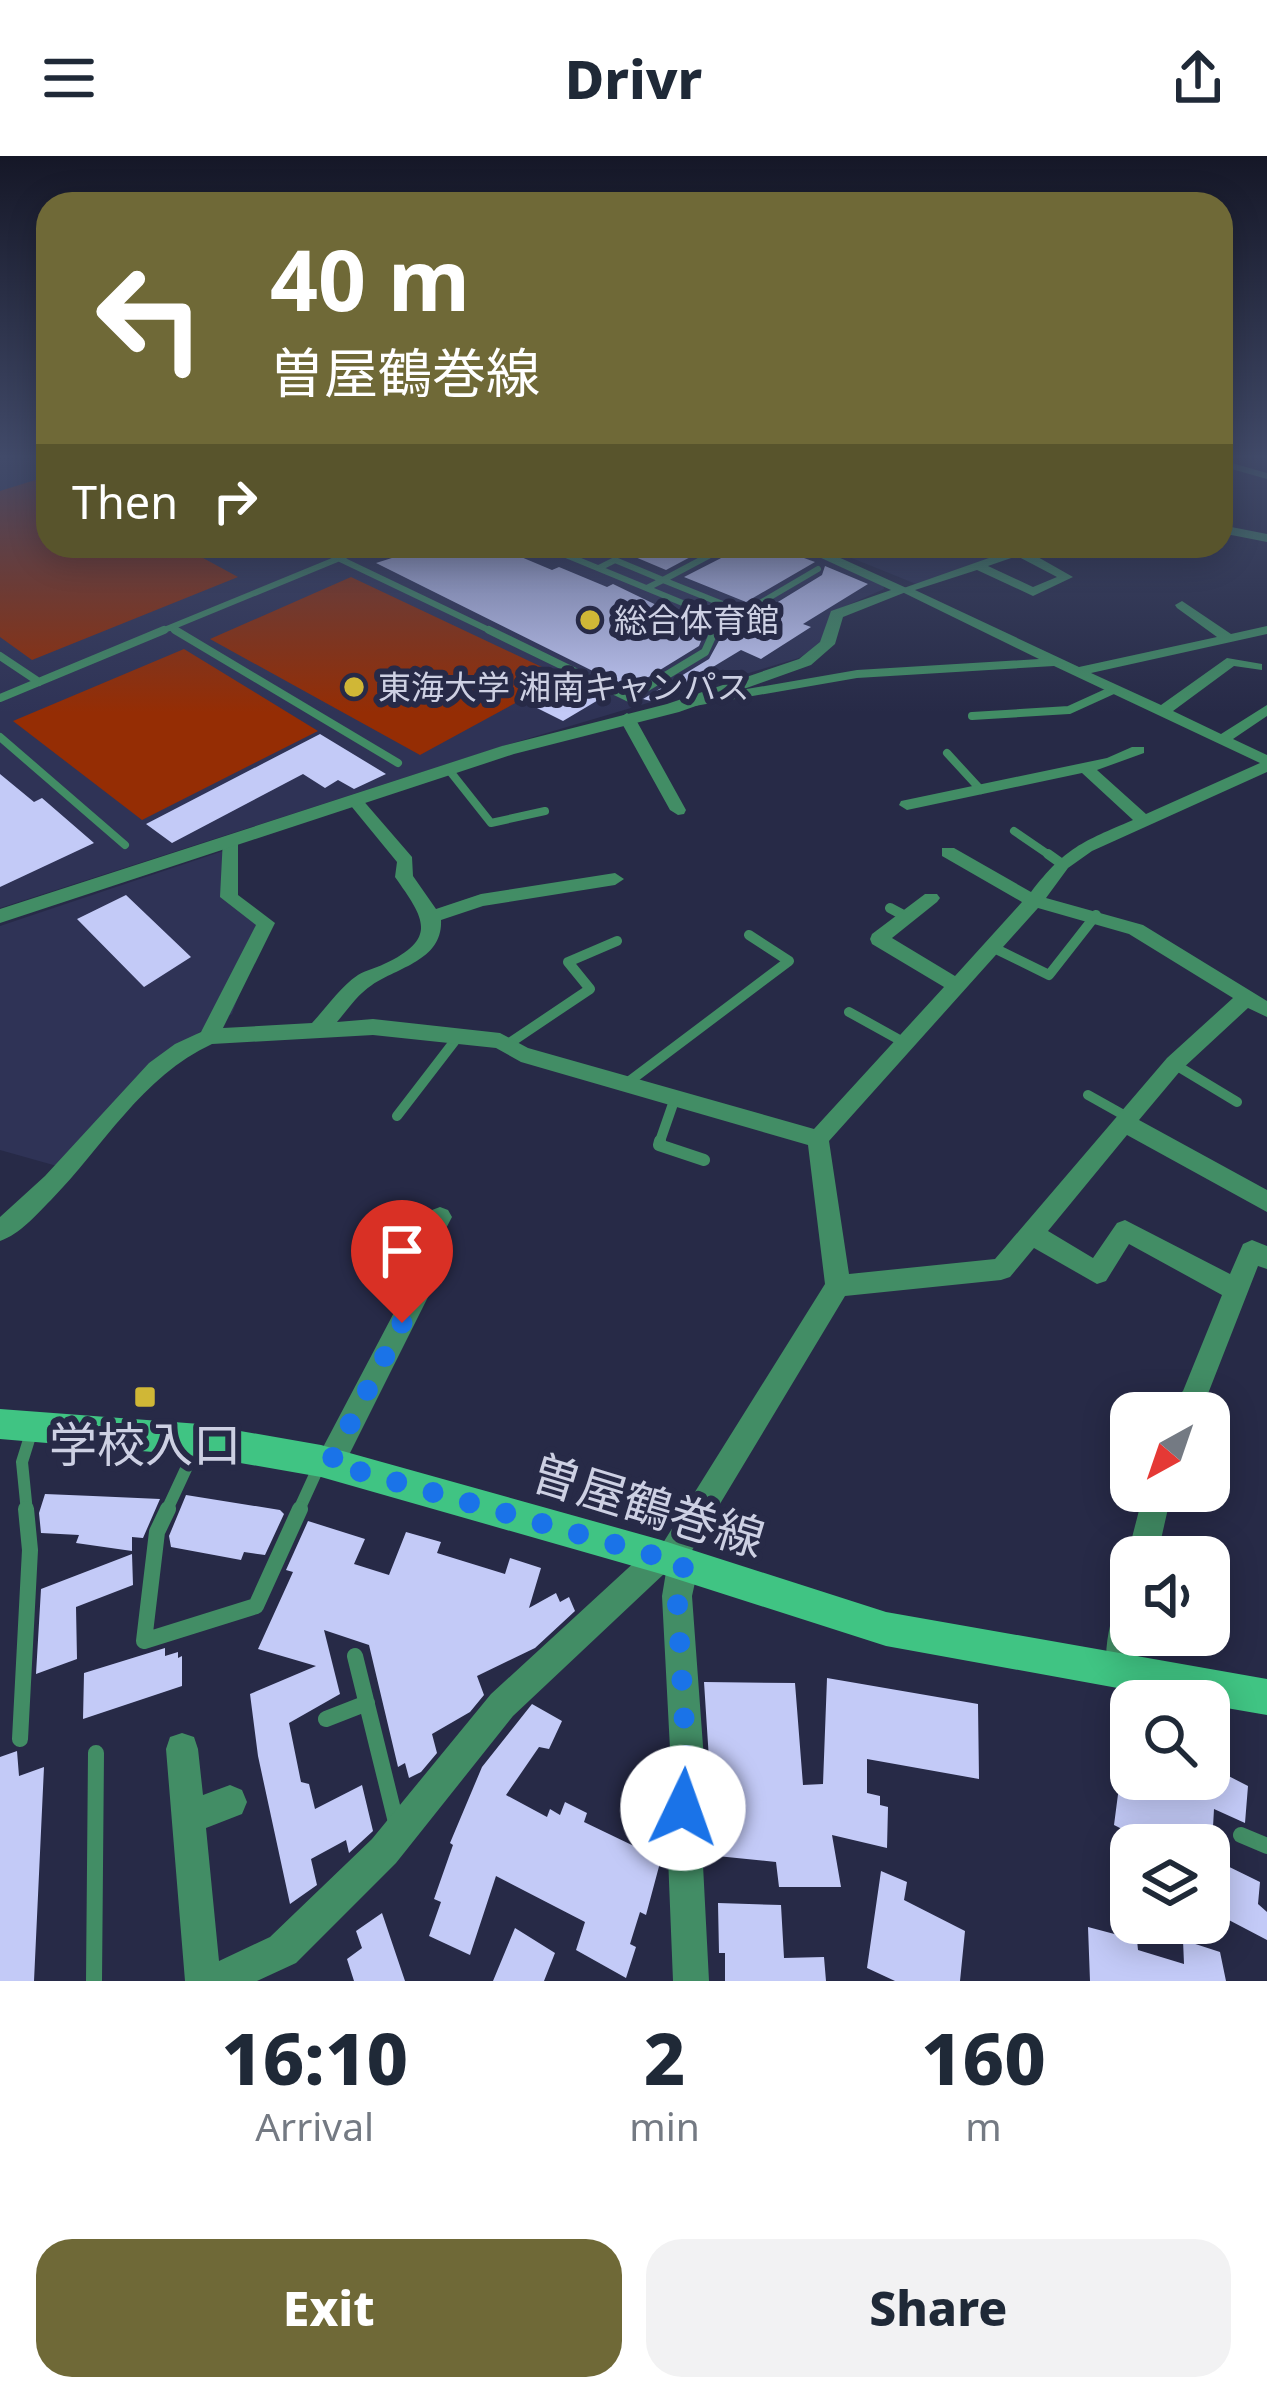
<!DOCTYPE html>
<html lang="en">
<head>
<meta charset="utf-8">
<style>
	:root { --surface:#fff; --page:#f2f2f3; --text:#1f2937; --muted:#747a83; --accent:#6f6937 }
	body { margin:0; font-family:"Noto Sans","Noto Sans JP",sans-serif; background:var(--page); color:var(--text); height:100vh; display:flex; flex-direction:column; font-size:45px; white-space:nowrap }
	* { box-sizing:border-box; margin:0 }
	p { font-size:39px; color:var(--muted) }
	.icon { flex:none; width:66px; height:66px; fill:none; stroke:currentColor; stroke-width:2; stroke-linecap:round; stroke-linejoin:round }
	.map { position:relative; height:1825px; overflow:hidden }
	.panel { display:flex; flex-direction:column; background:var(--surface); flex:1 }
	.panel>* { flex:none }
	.hud { position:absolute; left:36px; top:36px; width:1197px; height:366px; border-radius:36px; box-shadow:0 6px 30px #0003; background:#6f6937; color:#fff; overflow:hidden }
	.needle { width:78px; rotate:220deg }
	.buttons { position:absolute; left:1110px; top:1236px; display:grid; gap:24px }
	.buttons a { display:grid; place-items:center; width:120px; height:120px; border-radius:24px; background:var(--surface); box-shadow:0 6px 30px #0003; font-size:60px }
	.pin { position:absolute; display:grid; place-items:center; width:102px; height:102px; color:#fff; margin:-123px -51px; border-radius:50% 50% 50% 0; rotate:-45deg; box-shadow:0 0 12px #0007 }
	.pin .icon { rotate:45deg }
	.me { position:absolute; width:132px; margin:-66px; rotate:3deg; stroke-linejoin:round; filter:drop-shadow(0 0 9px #0008) }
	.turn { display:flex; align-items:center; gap:42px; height:252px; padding:0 36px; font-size:54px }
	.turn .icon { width:156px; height:156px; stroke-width:2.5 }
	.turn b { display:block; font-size:84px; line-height:102px }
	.then { display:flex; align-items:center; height:114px; padding:0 36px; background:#0003; gap:24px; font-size:45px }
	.eta { display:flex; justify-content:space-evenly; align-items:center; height:204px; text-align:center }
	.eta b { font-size:72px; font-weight:800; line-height:84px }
	.action { display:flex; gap:24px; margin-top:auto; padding:24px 36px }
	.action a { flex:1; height:138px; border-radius:36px; background:var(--accent); color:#fff; font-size:48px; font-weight:800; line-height:138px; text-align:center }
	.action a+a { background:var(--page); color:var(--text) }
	header { display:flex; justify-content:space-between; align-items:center; height:156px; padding:0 36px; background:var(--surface); font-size:54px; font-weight:800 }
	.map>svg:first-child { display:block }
	.built { fill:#2f3356 }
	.green { fill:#952d04 }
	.building { fill:#c3caf7 }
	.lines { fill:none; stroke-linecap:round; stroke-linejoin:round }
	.service-far4 { stroke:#428d65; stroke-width:6 }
	.service-far3 { stroke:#428d65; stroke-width:8 }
	.service-far2 { stroke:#428d65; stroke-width:10 }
	.service-far1 { stroke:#428d65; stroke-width:12 }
	.service { stroke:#428d65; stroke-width:16 }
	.minor { fill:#428d65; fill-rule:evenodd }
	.tertiary { fill:#428d65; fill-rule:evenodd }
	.secondary { fill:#40c483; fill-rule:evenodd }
	.route { stroke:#1a73e8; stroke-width:21; stroke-dasharray:0 37.8 }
	.poi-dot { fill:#d0b736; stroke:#272a47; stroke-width:4.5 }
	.labels { text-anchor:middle; stroke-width:12; stroke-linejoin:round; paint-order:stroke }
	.far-poi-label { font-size:33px; fill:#cdd0e3; stroke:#272a47; text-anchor:start }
	.near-poi-label { font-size:48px; fill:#cdd0e3; stroke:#272a47 }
	.near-street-label { font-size:48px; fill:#cdd0e3; stroke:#272a47 }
</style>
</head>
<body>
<header><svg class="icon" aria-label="menu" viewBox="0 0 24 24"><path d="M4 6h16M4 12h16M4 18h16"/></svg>Drivr<svg class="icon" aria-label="share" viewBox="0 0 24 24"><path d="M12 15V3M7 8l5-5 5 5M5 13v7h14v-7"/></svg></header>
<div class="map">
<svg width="1267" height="1825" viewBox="0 0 1267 1825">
	<rect width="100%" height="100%" fill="#272a47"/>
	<!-- built -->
	<path class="built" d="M0,301H48V390H793L883,428L884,433L832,456L820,488L799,502L503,590L0,752Z
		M822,390H1026L916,428Z
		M226,694L223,731L266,763L232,858L198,877L64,1012L0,994V770Z"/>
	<!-- green -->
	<path class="green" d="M48,320V390H181L238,421L32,504L0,481V335Z
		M351,421L563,521L420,599L210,483Z
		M184,493L318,575L142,664L13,565Z"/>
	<!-- building -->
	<path class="building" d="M430,390H495L552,414L559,411L607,431L613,428L706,473L699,490L629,533L376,407Z
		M609,390H711L666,414Z
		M734,390H771L815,406L746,446L684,421L731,397Z
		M825,410L868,428L803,468L811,471L761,503L741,494L655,546L643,543L709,503L721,481L822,419Z
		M576,525L605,540L563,565L533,550Z
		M320,578L386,618L354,633L338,624L325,632L303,618L172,687L146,668Z
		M0,618L34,646L42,642L94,687L0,731Z
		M126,739L191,801L144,831L77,763Z
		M45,1338L93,1340L160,1343L143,1382L132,1381V1395L76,1387L79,1379L41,1377L39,1357Z
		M186,1339L280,1354L284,1358L265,1399L244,1396L241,1404L171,1391L169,1380Z
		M308,1365L365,1383L354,1408L389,1419L406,1376L441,1386L437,1397L505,1418L510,1402L541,1412L529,1452L556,1437L560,1446L569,1441L575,1455L535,1492L477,1520L484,1539L470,1556L432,1578L437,1597L421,1616L409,1622L405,1607L398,1611L369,1489L324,1474L340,1538L289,1567L301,1626L309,1628L315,1653L362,1629L373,1675L349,1697L346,1684L311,1703L317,1729L290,1748L258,1600L250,1538L316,1510L258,1493L293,1416L286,1414Z
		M132,1398L133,1429L76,1451L77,1503L36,1518L41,1433Z
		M165,1492V1500L178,1496V1502L182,1500V1530L83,1563L84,1517Z
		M827,1522L978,1548L979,1623L867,1603V1637L880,1640V1649L888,1651L887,1692L832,1679L841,1731H779L776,1706L707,1699L708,1659L728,1661L727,1620L710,1619L704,1526L795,1527L803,1629L823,1628Z
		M532,1548L562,1565L549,1593L539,1591L506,1639L547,1661L550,1653L560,1659L565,1646L587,1657L584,1666L661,1703L646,1759L640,1756L630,1788L636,1791L626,1822L576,1794L585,1766L496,1720L470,1799L429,1780L441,1746L434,1743L453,1689L450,1687L482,1611Z
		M17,1595L19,1620L44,1611L34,1825H0V1601Z
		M1209,1610L1248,1630L1245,1667L1214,1653L1212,1689H1154L1114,1669L1120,1623H1209Z
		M1209,1701L1260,1726L1258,1748L1267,1756V1784L1225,1762L1227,1745L1209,1730Z
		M881,1715L907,1726L904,1744L965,1775L960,1825H895L867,1812Z
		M718,1747L781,1749L784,1802L824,1801L826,1825H725V1797H719Z
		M382,1757L405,1825H354L347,1803L362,1792L356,1775Z
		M1088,1771L1137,1784L1138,1794L1184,1808L1183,1784L1220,1796L1226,1825H1090Z
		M515,1772L555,1797L544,1825H493Z"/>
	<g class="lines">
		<!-- service-far4 -->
		<path class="service-far4" d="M313,390L495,477
			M552,390L549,392L719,462L735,453L663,424L647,432
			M599,412L615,404L663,424L727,390
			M735,453L743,457L818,413
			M171,472L180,477
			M157,477L369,390
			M713,477L729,466L719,462"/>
		<!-- service-far3 -->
		<path class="service-far3" d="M175,474L398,607
			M489,474L629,542L705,496L715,474
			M0,500L39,526
			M0,542L164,474
			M972,560L1069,554L1113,534
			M0,581L125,689
			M947,597L981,634
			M449,614L491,667L545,655
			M1014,675L1052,701"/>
		<!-- service-far2 -->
		<path class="service-far2" d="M1048,698L1062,708
			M890,752L907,761
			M992,791L1049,819L1096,759
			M849,856L905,887
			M508,888L590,833L568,806L617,785
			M1174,908L1237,946
			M627,927L789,805L749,779
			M1088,939L1129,962
			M397,960L457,882
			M659,988L675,942"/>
		<!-- service-far1 -->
		<path class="service-far1" d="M660,985L659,989L704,1004
			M27,1356L22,1306L32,1274
			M166,1356L198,1287
			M298,1356L319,1310"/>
		<!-- service -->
		<path class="service" d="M168,1353L157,1376L144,1485L256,1450L300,1353
			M355,1500L396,1666
			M326,1563L367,1547
			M20,1583L30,1394L26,1353
			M1241,1679L1267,1690
			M94,1825L96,1597"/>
		<!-- minor -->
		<path class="minor" d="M1221,304L1267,317V323L1221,310Z
			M1221,369L1267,378V386L1221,377Z
			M1023,390H1034L1029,396L1073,421L1033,440L977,414L915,434L1079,511L1217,481L1177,452L1175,449L1182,445L1231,478L1267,470V478L1091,517L1161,549L1227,502L1262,508V514L1234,510L1173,555L1221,578L1267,549V560L1233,583L1267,599V616L1092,695L1068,712L1046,742L1143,769L1267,845V861L1248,852L1181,914L1139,964L1267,1034V1056L1127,979L1048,1075L1093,1102L1117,1067L1125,1064L1230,1118L1243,1088L1252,1084L1267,1090V1113L1258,1110L1202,1253L1198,1257H1164L1168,1248L1183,1235L1222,1139L1129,1088L1106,1125L1097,1128L1034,1092L1010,1121L1001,1124L845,1140L691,1396L699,1408L692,1440L706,1631L700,1651L709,1825H673L666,1651L672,1631L662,1440L666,1416L513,1560L396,1707L296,1807L257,1825H185L166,1593L170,1581L182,1577L194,1581L198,1593L203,1639L230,1629L242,1634L247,1646L242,1658L206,1672L219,1805L270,1781L372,1683L491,1538L651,1391L663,1387L825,1128L808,989L521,906L496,892L373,879L212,888C142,920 103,991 51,1044C36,1059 20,1078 0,1085V1061L45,1020L149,907L175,888L201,876L256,769L220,741L223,682L229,681L238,686V739L275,767L223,872L312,867C327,851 340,831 358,819C366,814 376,812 384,808C440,782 423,761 395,721L397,706L347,645L355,640L361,642L412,701L413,720L436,753L481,738L615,717L624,723L615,729L483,750L441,764C443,804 399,811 372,829C358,838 348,853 337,866L373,863L500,877L528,892L814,973L944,831L872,788L870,783L872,778L925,738H937L940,742L937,746L892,782L955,820L1022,746L942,700V692H954L1031,736C1066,691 1082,686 1133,664L1082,617L907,654L899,649L901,645L1107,602L1132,591H1144V597L1097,614L1146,658L1260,607L1054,510L857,522L689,551L682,547L689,543L857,514L1039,503L898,434ZM1017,400L1057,421L1033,431L988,410ZM1038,752L1129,778L1233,842L1167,902L995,1103L849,1118L829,985Z
			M627,557L635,562L686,654L684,658L678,659L670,654L619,562Z
			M440,1051L448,1054L452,1061L443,1078L452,1093L340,1317L330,1321L320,1317L316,1307L320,1297L427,1094L418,1079L432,1054Z
			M1144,1335H1172L1157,1401H1131V1410L1127,1401Z
			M1131,1433V1479H1139L1138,1517L1133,1528L1122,1533L1111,1528C1100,1501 1110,1464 1120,1437Z"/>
		<!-- tertiary -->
		<path class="tertiary" d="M795,390H814L911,434L843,461L835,488L811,509L679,556L514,598L0,767V753L502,590L667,548L799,503L820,486L831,455L891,434Z"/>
		<!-- secondary -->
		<path class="secondary" d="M0,1253L200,1268L321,1289L661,1384L886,1456L1267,1523V1559L1209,1549V1545H1189L886,1490L661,1418L321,1321L200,1300L0,1283Z"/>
	</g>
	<!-- sky -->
	<linearGradient id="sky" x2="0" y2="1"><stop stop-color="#151727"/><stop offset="0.54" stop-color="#414a69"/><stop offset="1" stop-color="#414a69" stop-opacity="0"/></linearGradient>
	<rect width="1267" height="557" fill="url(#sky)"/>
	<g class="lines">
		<!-- route -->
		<path class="route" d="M402,1167L330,1307L684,1408L677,1440L688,1630L683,1652"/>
	</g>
	<!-- markers -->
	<g class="poi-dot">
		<circle cx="590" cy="464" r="12"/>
		<circle cx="354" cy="531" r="12"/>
		<rect x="133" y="1229" width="24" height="24" rx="6"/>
	</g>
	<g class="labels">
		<!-- far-poi labels -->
		<g class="far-poi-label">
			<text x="614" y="476">総合体育館</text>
			<text x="378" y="543">東海大学 湘南キャンパス</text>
		</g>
		<!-- near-poi labels -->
		<g class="near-poi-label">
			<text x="145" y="1306">学校入口</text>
		</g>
		<!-- near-street labels -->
		<g class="near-street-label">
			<text transform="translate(648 1350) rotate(17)" y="17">曽屋鶴巻線</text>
		</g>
	</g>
</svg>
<div class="buttons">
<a><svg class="needle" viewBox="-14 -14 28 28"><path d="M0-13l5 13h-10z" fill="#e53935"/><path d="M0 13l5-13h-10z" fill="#747a83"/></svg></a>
<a><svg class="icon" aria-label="sound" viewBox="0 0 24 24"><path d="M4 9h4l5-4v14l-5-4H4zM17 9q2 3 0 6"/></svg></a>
<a><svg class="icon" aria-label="search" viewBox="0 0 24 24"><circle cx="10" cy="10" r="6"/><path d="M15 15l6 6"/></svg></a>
<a><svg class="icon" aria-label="layers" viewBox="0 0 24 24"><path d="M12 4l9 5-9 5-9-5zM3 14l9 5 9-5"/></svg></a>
</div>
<div class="pin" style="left:402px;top:1167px;background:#d93025"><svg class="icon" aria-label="arrive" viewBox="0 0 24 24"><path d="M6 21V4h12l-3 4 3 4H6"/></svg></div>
<svg class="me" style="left:683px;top:1652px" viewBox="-20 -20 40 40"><circle r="19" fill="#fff"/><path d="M0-13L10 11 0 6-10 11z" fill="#1a73e8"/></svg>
<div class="hud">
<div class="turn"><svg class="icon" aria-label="left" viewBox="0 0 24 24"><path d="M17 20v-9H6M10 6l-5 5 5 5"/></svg><div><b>40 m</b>曽屋鶴巻線</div></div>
<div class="then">Then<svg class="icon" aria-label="right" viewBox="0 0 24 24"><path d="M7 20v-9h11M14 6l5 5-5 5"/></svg></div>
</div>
</div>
<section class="panel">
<div class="eta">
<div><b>16:10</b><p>Arrival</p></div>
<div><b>2</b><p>min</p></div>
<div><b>160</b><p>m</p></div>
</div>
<div class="action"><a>Exit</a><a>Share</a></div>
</section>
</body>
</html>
